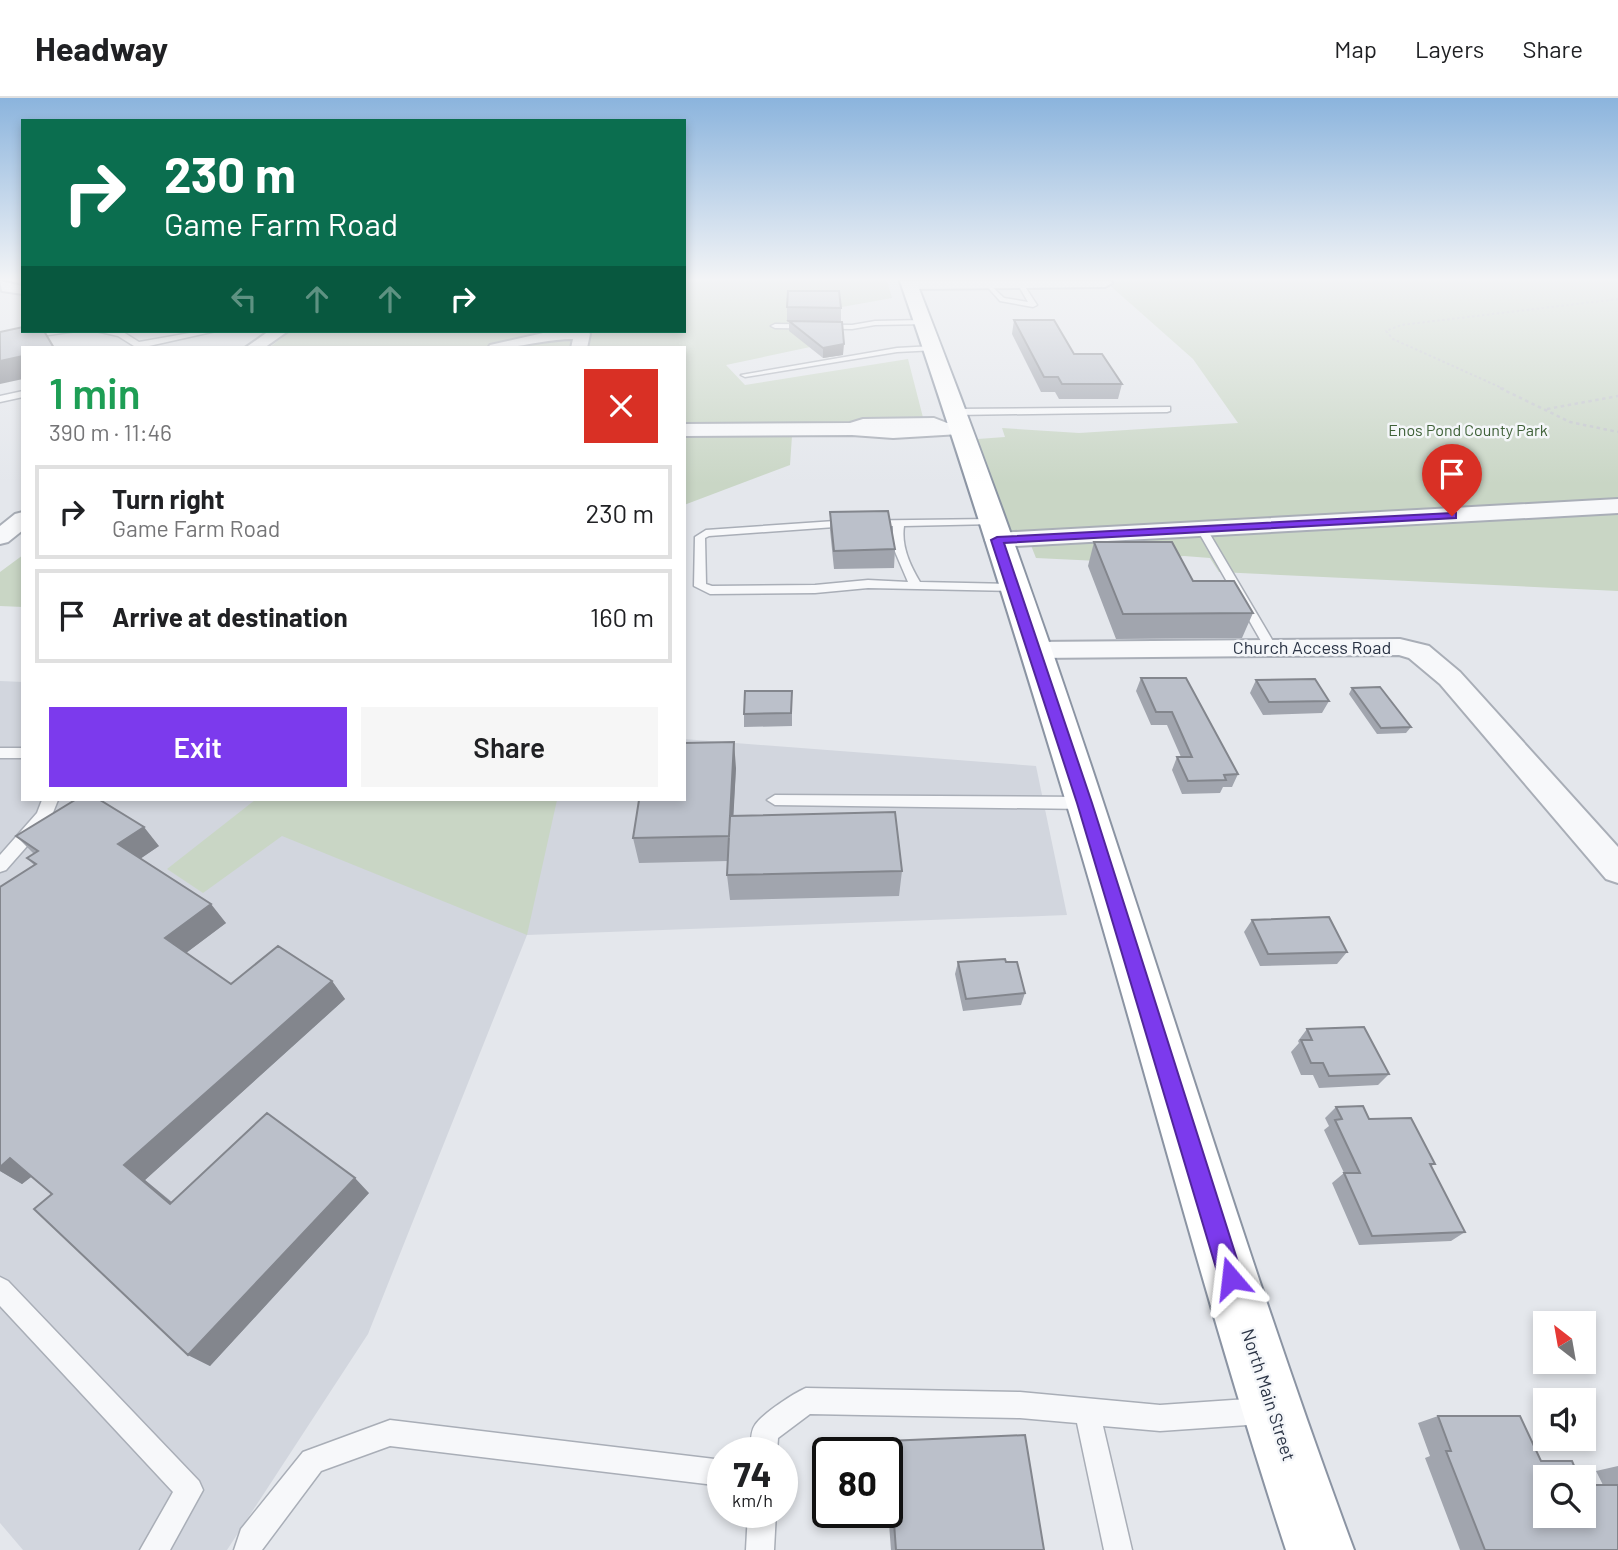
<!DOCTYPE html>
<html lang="en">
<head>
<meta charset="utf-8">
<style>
	:root { --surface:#fff; --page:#f6f6f6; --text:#202124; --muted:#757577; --line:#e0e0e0; --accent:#7c3aed }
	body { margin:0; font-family:Barlow,sans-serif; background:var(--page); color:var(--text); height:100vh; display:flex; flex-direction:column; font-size:26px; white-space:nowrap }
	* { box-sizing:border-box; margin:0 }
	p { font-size:23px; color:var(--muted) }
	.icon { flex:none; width:38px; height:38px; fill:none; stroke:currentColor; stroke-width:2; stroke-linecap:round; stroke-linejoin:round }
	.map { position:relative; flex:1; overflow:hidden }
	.panel { position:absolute; left:21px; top:248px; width:665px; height:455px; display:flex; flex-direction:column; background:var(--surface); border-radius:0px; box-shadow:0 4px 10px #0003 }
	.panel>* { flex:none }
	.banner { position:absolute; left:21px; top:21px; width:665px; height:214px; border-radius:0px; box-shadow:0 4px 10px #0003; background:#0b6e4f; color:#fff; overflow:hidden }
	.needle { width:46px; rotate:329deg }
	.tools { position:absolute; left:1533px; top:1213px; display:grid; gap:14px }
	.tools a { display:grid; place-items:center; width:63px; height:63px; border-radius:0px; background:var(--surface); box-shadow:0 4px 10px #0003; font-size:35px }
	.speed { position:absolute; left:707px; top:1339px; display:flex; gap:14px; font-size:35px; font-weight:700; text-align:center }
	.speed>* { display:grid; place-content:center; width:91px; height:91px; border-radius:50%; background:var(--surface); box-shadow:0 4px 10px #0003; line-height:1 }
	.speed small { font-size:18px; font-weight:400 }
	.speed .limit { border:4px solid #111; border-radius:10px; background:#fff; color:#111 }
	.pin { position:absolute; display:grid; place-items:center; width:60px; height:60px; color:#fff; margin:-72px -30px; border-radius:50% 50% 50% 0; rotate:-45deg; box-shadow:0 0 7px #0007 }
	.pin .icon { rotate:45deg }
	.me { position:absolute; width:77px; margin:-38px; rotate:343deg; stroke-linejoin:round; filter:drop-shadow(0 0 5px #0008) }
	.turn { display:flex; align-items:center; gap:24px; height:147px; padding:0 28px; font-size:32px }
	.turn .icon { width:91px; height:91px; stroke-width:2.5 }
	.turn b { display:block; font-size:49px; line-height:60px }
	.lanes { display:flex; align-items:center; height:66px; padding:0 28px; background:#0003; justify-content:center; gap:35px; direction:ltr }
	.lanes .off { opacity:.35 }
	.round { display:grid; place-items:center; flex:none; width:74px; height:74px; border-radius:0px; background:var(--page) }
	.overview { display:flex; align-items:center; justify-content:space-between; height:119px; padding:0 28px }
	h1 { font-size:42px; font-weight:600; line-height:52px; color:#1e9e55 }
	.primary-button { display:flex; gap:14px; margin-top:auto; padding:14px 28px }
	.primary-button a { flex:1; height:80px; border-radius:0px; background:var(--accent); color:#fff; font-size:28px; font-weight:600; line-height:80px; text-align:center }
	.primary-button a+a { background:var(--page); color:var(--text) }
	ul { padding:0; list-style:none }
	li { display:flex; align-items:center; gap:21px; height:94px; margin:0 14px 10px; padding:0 14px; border:4px solid var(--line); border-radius:0px }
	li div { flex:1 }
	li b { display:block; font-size:26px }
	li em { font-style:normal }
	header { display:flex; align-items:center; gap:42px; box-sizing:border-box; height:98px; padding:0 35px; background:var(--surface); border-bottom:2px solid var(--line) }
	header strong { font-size:33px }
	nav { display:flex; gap:38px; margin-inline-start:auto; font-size:24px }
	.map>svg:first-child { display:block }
	.built { fill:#d2d6de }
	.green { fill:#c9d6c5 }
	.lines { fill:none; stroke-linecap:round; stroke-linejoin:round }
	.lane-casing { stroke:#a9aeb7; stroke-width:3 }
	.street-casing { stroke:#a9aeb7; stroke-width:4 }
	.highway-casing { stroke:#8b94a3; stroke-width:4 }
	.path-far1 { stroke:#c2c5cb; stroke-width:2; stroke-dasharray:2.5 2.5; stroke-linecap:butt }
	.path { stroke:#c2c5cb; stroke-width:2.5; stroke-dasharray:3.5 3.5; stroke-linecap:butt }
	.lane { fill:#f7f8fa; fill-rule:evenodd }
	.street { fill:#f7f8fa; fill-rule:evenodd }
	.highway { fill:#fff; fill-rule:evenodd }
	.wall { fill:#a1a5ae }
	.shaded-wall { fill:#83868d }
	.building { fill:#bbc0ca; stroke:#83868d; stroke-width:2 }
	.route { fill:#7c3aed; stroke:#51269a; stroke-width:2 }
	.labels { text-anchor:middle; stroke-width:5; stroke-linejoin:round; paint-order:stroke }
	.far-park-label { font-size:16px; fill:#3f6138; stroke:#f4f6f9 }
	.street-label { font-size:18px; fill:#2b3445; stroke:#f4f6f9 }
</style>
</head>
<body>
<header>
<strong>Headway</strong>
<nav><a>Map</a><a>Layers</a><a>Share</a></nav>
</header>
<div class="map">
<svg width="1618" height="1452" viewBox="0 0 1618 1452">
	<rect width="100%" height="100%" fill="#e4e7ec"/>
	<!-- built -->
	<path class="built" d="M0,583L23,584V702H684V641L1036,668L1067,817L527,837L368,1236L227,1452H23L0,1425Z"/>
	<!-- green -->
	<path class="green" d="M684,183H887L892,200L803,216L829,245L726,267L745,287L908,261L928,339L792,338L790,367L684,407V250H269L290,233H684Z
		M1105,183H1618V493L1219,474L1210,460L1184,458L1147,462L1099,463L1036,460L1030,445L997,442L964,342L1005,339L1002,330L1079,335L1238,325L1193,261Z
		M23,457V509L0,508V474Z
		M255,702H557L527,837L282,738L203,795L167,771Z"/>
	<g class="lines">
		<defs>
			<path id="lane" d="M983,184H987L1004,200L1028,204L1017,185L1022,184L1037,207L1033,209L1000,203Z
				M924,222L927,226L875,227L852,231L775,230L771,228L775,226L852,227L875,223Z
				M56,233H76L0,244V240Z
				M96,233L123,234L139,244L201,233H216L140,250H132L134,248L118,238Z
				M933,248L936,252L897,254L745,279L741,277L897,250Z
				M23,293V299L0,304V298Z
				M1170,309V313L1167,314L955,317L951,314L955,311Z
				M991,421L995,422V426L904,428C901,448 910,467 920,484L1012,486L1018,490L1016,493L868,490L815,495L710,496L694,488L695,439L706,432L835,423ZM893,428V449L908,484L868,482L815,487L712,488L706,486L705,440L709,438L835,429Z
				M1199,431L1208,433L1277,550L1276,553H1266L1265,550L1198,433Z
				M0,650H23V660H0Z
				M775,697L1085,699L1093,705L1085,711L775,707L767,702Z
				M42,702H58L50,722L6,772L0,774V757L37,715Z
				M0,1179L8,1183L199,1383L203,1392L170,1452H140L173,1394L0,1208Z
				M806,1290L1020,1294L1160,1307L1262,1300L1271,1304L1275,1313L1271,1322L1262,1326L1160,1333L1103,1328L1132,1452H1104L1077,1325L1020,1320L810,1316L778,1340L777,1354H751C751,1346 750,1334 755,1327C762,1316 794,1295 806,1290Z
				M390,1322L723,1362V1388L390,1348L321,1373L262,1452H234L241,1431L303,1354Z
				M748,1414H776L774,1452H746Z"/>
			<path id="street" d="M0,183L23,188V196L2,193Z
				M909,183H1111L1112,185L1105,189L910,191L903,187Z
				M269,233H288L264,250H245Z
				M552,233H588L590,236L587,250H571L573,241C544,241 517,251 488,250L490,247Z
				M934,320L947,325L967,326L970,330L960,336L893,340L852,337L684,338V326L850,325L863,321Z
				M1618,401V415L997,449L989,447L985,442L989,437L997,435Z
				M23,414V432L8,444L0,446V428L15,416Z
				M1400,541L1429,548L1460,574L1618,749V785L1606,781L1440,586L1409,560L1399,557L1034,560L1024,558L1020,552L1024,546L1034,544Z"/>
			<path id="highway" d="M900,183H916C984,357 1047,533 1105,710C1187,958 1263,1207 1354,1452H1286C1205,1205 1141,953 1066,704C1013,529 959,355 900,183Z"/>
		</defs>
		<!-- lane casing -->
		<use href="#lane" class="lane-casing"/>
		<!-- street casing -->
		<use href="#street" class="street-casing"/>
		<!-- highway casing -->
		<use href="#highway" class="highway-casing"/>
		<!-- path-far1 -->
		<path class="path-far1" d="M1504,291L1393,241L1386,233L1401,227L1618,201"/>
		<!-- path -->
		<path class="path" d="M1500,290L1570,324L1618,334
			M1547,311L1618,298"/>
		<!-- lane -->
		<use href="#lane" class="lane"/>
		<!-- street -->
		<use href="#street" class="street"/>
		<!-- highway -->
		<use href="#highway" class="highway"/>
	</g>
	<!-- wall -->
	<path class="wall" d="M787,209L841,210V224L843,257L823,260L789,233V224H787Z
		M1014,222L1074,256L1122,286L1118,301H1059L1055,294H1041L1012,236Z
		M830,414L895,451L894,470L834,471L830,432Z
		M1094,444L1193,483L1253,515L1242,540L1116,541L1088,468Z
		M1141,580L1238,676L1232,689H1223L1220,695L1182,696L1172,672L1177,659H1181L1167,627H1151L1136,593Z
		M1256,582L1329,603L1322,615L1263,617L1250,595Z
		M1352,590L1411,629L1406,635L1377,636L1349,596Z
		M792,593V628L744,629V616Z
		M736,670L733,718L902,773L899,798L730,802L727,777L728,763L639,765L633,740Z
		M16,738L159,748L140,761L226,825L186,855L231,886L332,883L345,901L145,1082L172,1104L369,1095L210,1268L188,1257L52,1096L31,1079L22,1086L0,1073V789L34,767L27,760L34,756Z
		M1252,822L1347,854L1337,866L1260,868L1244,834Z
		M958,864H1006L1025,895L1021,907L963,913L955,876Z
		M1307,931L1389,976L1378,987L1319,990L1313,977H1301L1291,954L1299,945L1298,943Z
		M1336,1009L1369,1021L1435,1066L1431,1068L1465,1134L1451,1143L1359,1147L1332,1085L1344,1075L1324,1032L1329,1028L1325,1020Z
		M1438,1318L1545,1418L1603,1387L1596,1373L1618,1368V1452H1460L1425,1360L1430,1358L1418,1325Z
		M888,1343L1044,1452H891L887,1400V1354H884Z"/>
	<!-- shaded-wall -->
	<path class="shaded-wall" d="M844,246L843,257L823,260V250Z
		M23,258V281L0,286V263Z
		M734,644L736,670L731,763L729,738Z
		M144,729L159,748L134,765L118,746Z
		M211,806L226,825L182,858L165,840Z
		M332,883L345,901L145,1082L190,1120L170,1106L124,1067Z
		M10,1060L35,1076L22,1086L0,1073V1069Z
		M355,1080L369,1095L210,1268L188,1257Z"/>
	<!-- building -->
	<path class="building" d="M788,193H839L841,210L787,209Z
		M1014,222H1054L1074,256H1102L1122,286H1062L1058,279H1044Z
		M789,223L842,224L844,246L823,250Z
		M23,229V233H44L54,250H23V258L0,263V234Z
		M888,413L895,451L834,453L830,414Z
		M1094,444H1172L1193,483H1234L1253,515L1123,516Z
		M1141,580H1186L1238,676L1224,677L1226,682L1188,683L1177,659H1192L1172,614H1156Z
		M1315,581L1329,603L1269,604L1256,582Z
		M1380,589L1411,629L1381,630L1352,590Z
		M745,593H792L791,615L744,616Z
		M734,644L729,738L633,740L639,702H684V645Z
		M75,702H100L144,729L118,746L211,806L165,840L231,886L278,848L332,883L124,1067L170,1106L267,1015L355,1080L188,1257L34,1111L52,1096L10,1060L0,1069V789L36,766L27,760L38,753L16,738Z
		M895,714L902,773L727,777L730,718Z
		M1329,819L1347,854L1268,856L1252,822Z
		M1005,861L1006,864H1017L1025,895L966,901L958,864Z
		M1364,929L1389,976L1329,978L1323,965H1311L1301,942H1312L1307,931Z
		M1363,1008L1369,1021L1411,1020L1435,1066H1430L1465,1134L1372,1138L1344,1075H1360L1335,1022L1342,1021L1336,1009Z
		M1438,1318H1520L1541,1363H1572L1579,1379H1545V1418H1584V1387H1618V1452H1485L1446,1353H1451Z
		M1025,1337L1044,1452H896L888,1343Z"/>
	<!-- sky -->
	<linearGradient id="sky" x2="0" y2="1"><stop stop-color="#8bb4dd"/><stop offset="0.47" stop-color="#f3f4f6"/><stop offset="1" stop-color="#f3f4f6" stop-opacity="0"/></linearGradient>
	<rect width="1618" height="386" fill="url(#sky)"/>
	<!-- route -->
	<path class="route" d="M1452,415H1456V420L1004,445L1092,705L1243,1180L1239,1189L1231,1192L1222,1189L1219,1180L1077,705L991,442L997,439Z"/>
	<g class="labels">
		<!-- far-park labels -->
		<g class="far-park-label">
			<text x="1468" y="338">Enos Pond County Park</text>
		</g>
		<!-- street labels -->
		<g class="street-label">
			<text x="1312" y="556">Church Access Road</text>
			<text transform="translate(1268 1297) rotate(72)" y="6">North Main Street</text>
		</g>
	</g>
</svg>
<div class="tools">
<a><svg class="needle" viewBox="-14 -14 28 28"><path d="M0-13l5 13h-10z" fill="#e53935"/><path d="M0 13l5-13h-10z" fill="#757577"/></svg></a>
<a><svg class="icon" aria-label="sound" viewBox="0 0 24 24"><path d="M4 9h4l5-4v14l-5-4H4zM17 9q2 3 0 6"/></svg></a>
<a><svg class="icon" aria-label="search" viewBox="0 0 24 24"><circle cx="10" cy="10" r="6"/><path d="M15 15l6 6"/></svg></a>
</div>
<div class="speed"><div>74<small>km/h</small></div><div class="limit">80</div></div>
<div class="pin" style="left:1452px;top:418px;background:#d93025"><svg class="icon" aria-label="arrive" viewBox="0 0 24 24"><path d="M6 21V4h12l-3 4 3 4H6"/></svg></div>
<svg class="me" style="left:1231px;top:1180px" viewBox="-20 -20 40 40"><path d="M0-17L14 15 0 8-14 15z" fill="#7c3aed" stroke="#fff" stroke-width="4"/></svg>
<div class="banner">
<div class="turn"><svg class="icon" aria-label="right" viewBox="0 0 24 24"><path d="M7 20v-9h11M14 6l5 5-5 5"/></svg><div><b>230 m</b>Game Farm Road</div></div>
<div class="lanes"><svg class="icon off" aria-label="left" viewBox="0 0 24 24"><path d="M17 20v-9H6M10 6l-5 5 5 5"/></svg><svg class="icon off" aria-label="ahead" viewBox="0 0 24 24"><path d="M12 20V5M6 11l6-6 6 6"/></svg><svg class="icon off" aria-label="ahead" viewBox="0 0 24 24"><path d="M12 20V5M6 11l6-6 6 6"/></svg><svg class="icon" aria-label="right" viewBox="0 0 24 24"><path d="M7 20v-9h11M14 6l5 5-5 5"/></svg></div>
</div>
<section class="panel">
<div class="overview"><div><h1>1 min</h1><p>390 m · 11:46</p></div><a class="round" style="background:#d93025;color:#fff"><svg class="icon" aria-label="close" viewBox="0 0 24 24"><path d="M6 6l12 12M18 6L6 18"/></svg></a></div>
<ul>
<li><svg class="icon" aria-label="right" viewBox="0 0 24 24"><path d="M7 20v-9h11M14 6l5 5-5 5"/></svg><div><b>Turn right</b><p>Game Farm Road</p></div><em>230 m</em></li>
<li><svg class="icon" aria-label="arrive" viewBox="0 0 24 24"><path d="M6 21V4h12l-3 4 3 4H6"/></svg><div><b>Arrive at destination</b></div><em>160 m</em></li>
</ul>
<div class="primary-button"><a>Exit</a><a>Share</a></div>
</section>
</div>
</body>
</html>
